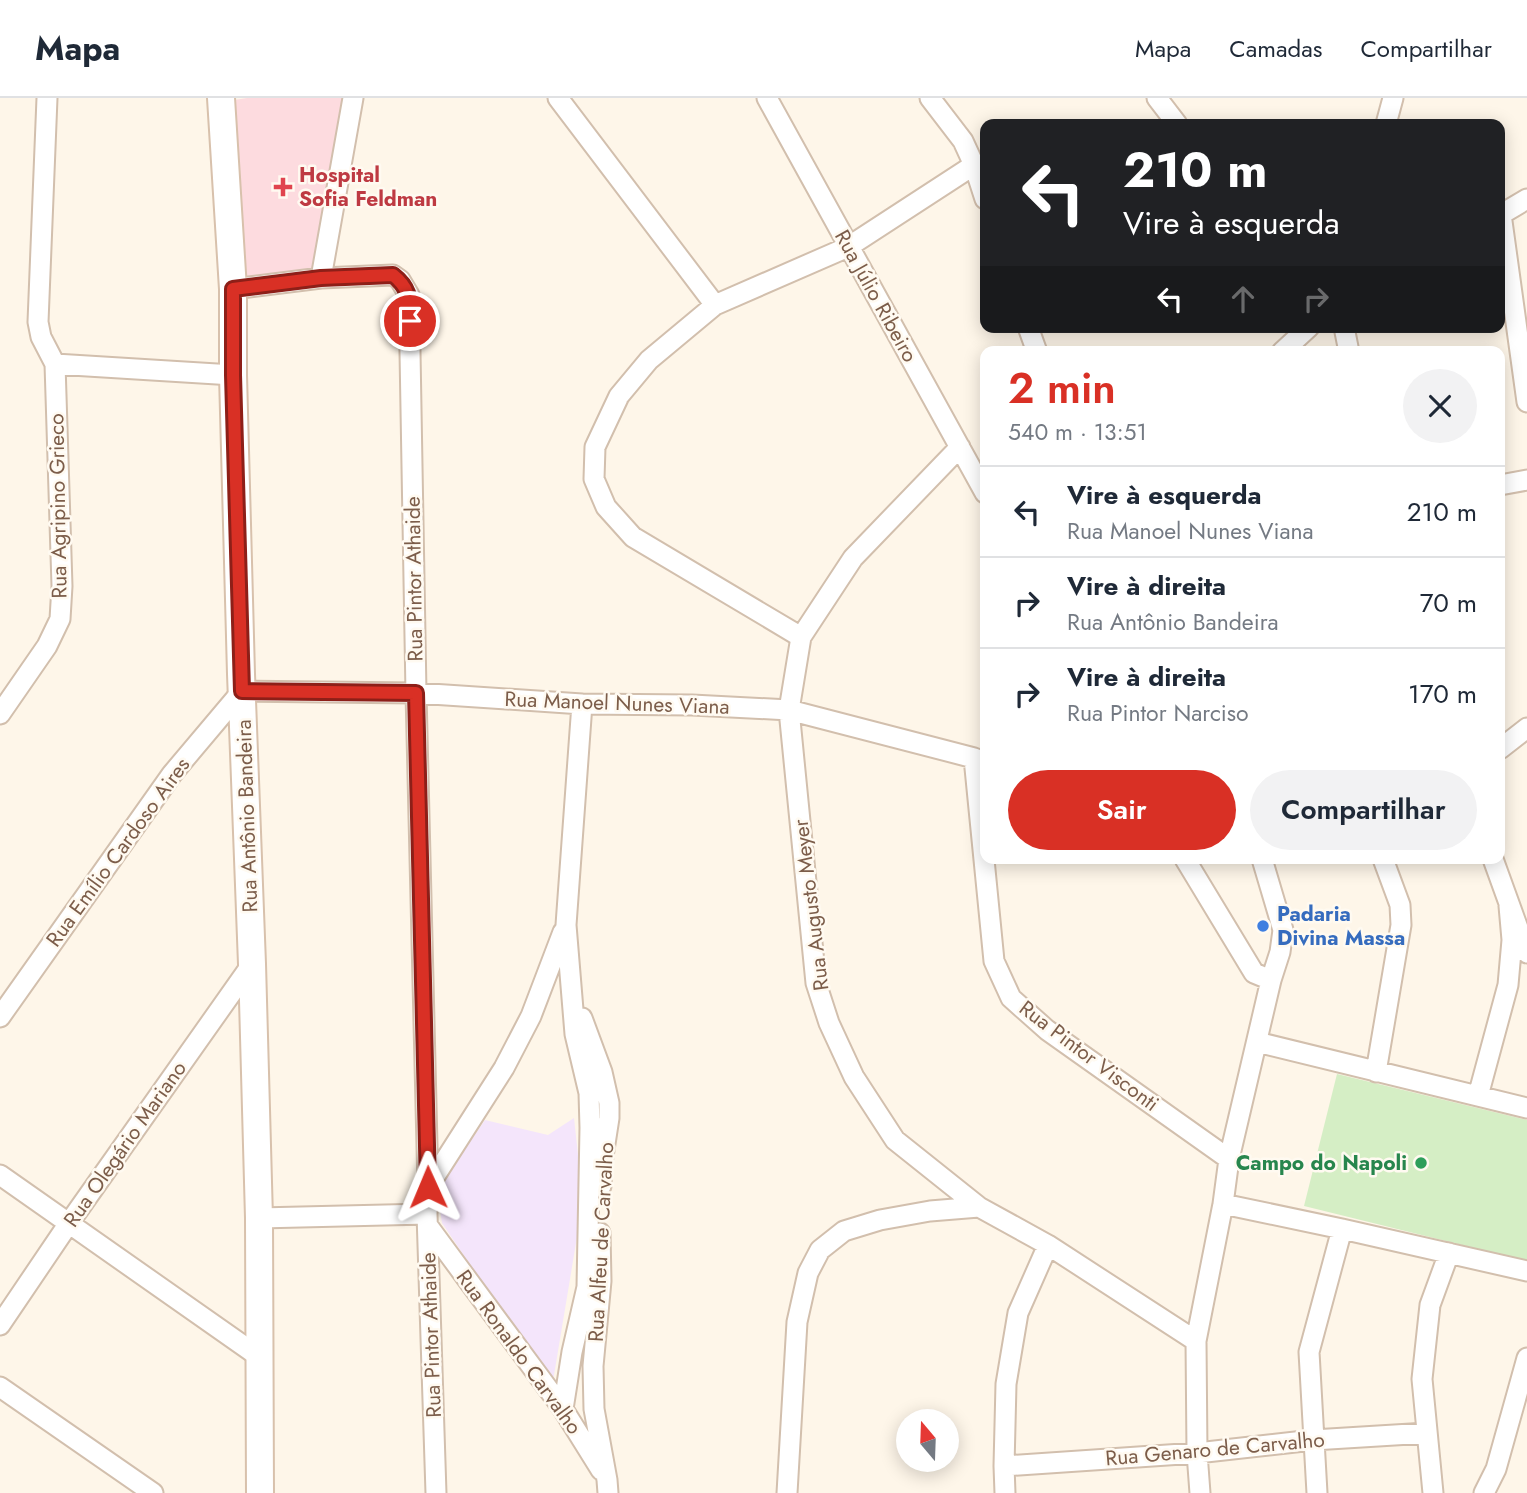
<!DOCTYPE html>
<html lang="pt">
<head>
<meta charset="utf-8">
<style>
	:root { --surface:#fff; --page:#f2f2f3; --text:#1f2937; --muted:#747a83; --line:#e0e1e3; --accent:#d93025 }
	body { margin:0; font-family:Jost,sans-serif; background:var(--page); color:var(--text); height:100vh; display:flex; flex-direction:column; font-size:26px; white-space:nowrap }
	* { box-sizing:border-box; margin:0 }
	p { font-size:23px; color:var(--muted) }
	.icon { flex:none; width:38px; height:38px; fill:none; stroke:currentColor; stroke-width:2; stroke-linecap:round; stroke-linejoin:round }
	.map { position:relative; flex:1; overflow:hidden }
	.sheet { position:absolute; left:980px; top:248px; width:525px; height:518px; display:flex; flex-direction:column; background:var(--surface); border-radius:14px; box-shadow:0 4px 18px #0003 }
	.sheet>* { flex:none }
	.banner { position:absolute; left:980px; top:21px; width:525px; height:214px; border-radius:14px; box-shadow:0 4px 18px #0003; background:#202124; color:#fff; overflow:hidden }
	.needle { width:46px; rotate:341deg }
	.fabs { position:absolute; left:896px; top:1311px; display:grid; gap:14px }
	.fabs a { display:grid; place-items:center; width:63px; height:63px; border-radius:50%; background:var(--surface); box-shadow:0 4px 18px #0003; font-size:35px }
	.pin { position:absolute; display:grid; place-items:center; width:60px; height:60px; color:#fff; margin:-30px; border:4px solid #fff; border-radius:50%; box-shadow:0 2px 7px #0007 }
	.me { position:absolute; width:77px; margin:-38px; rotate:359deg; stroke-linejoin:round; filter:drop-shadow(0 0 5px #0008) }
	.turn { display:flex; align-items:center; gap:24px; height:147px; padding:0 28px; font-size:32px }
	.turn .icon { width:91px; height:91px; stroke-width:2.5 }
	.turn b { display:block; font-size:49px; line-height:60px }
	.lanes { display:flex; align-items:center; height:66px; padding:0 28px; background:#0003; justify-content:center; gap:35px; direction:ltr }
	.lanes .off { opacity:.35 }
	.round { display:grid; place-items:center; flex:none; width:74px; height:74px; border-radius:37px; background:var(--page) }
	.headline { display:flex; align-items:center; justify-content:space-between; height:119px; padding:0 28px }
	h1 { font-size:42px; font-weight:600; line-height:52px; color:var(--accent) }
	.action { display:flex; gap:14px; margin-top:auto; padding:14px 28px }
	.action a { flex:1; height:80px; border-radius:42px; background:var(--accent); color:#fff; font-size:28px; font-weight:600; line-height:80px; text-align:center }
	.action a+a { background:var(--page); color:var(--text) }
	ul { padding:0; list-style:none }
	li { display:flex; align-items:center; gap:21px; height:91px; padding:0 28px; border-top:2px solid var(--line) }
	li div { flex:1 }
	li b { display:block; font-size:26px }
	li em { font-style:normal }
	header { display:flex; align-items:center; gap:42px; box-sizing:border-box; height:98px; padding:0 35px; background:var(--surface); border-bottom:2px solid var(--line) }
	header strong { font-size:33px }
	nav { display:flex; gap:38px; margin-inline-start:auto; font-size:24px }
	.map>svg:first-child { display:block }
	.education { fill:#f4e5fb }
	.medical { fill:#fddbdf }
	.green { fill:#d5eec5 }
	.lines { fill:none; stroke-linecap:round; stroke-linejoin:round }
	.street-casing { stroke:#d2bfad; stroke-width:23 }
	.secondary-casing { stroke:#d8c1ac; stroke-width:30 }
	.street { stroke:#fff; stroke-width:19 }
	.secondary { stroke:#fff; stroke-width:26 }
	.route-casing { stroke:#8d1f18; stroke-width:18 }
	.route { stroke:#d93025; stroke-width:12 }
	.health-dot { fill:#e0444e; stroke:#fffaf1; stroke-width:2.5 }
	.shop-dot { fill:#3f7fe0; stroke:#fffaf1; stroke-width:2.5 }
	.leisure-dot { fill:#2e9e5b; stroke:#fffaf1; stroke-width:2.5 }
	.labels { text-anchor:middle; stroke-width:5; stroke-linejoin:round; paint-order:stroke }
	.health-label { font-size:21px; font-weight:bold; fill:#be3a42; stroke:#fffaf1; text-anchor:start }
	.street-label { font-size:21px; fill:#7c5d4a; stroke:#fffaf1 }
	.shop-label { font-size:21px; font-weight:bold; fill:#366cbe; stroke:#fffaf1; text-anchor:start }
	.leisure-label { font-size:21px; font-weight:bold; fill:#27864d; stroke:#fffaf1; text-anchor:end }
</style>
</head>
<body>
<header>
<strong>Mapa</strong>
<nav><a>Mapa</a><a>Camadas</a><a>Compartilhar</a></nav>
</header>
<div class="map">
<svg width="1527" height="1395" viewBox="0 0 1527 1395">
	<rect width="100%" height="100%" fill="#fef6e9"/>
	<!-- education -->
	<path class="education" d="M574,1020L583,1103L552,1289L442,1125L437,1092L485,1022L548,1037Z"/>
	<!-- medical -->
	<path class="medical" d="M247,0H347L317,175L242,186L228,3Z"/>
	<!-- green -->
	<path class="green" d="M1337,976L1527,1022V1163L1304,1108Z"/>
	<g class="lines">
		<defs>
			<path id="street" d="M558,0L715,207
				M767,0L985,395
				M930,0L963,43L974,67L985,101
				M1157,0L1177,26
				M1386,26L1393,0
				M1501,116L1527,304
				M1500,117L1527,101
				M321,180L353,0
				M233,191L321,180L393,177L400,182L409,197L416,595L428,1089L427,1116L436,1395
				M1028,229L1037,254
				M1345,234L1349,254
				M1282,254L1309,229
				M55,266L233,277
				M960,349L853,460L801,539L789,612L816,885L829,925L854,979L895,1042L979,1109L1048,1147L1196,1243
				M1500,387L1527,382
				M801,539L633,439L606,409L594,381L595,349L619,298L649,262L715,207L848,149L974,67L985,68
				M0,616L47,548L60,521L62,488L55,266L41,239L38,224L47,0
				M1500,651L1527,630
				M974,660L994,863L1011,900L1047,932L1229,1061
				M1185,761L1254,875L1271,882
				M1493,761L1527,855
				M0,919L172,676L242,593L416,595L582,606L692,607L789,612L974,660L985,664
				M582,920L602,974L609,1005V1020L602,1065L601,1088
				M1257,944L1527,1010
				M1376,974L1401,827L1400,807L1383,761
				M1478,998L1508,887L1512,842L1509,808
				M0,1077L258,1258
				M428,1089L504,970L531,918L563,834
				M1223,1106L1342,1131L1527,1173
				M259,1120L427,1116
				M428,1128L563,1311L601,1372
				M600,1135L601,1183L593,1268L594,1311L607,1382L608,1395
				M0,1227L69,1125L252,866
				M0,1289L153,1395
				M563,1311L572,1254L587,1189L590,1030L589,995L575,936L566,827L582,606
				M1004,1368L1197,1355L1313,1342L1427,1335
				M787,1395L797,1224L808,1175L820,1152L844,1133L880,1122L930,1113L979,1109
				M1005,1395L1004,1368L1006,1286L1018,1215L1048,1147
				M1200,1395L1197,1355L1196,1243L1223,1106L1229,1061L1271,882L1280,854L1283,832L1262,761
				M1317,1395L1309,1254L1342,1131
				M1433,1395L1422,1281L1430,1207L1449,1155
				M1484,1395L1496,1371L1527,1260"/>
			<path id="secondary" d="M221,0L233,191V277L241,576L252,866L259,1120L260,1395"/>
		</defs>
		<!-- street casing -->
		<use href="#street" class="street-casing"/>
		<!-- secondary casing -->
		<use href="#secondary" class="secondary-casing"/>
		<!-- street -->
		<use href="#street" class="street"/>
		<!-- secondary -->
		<use href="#secondary" class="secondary"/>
	</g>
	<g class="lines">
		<defs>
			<path id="route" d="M410,223C409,203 411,191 393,177L321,180L233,191V277L242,593L416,595L428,1089"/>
		</defs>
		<!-- route casing -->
		<use href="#route" class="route-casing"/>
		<!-- route -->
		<use href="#route" class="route"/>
	</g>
	<!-- markers -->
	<path class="health-dot" d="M279.5 78.5h7v7h7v7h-7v7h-7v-7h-7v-7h7z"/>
	<circle class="shop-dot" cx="1263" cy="828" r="7"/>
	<circle class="leisure-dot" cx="1421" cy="1065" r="7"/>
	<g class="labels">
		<!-- health labels -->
		<g class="health-label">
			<text x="299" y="84">Hospital<tspan x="299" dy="24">Sofia Feldman</tspan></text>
		</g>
		<!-- street labels -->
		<g class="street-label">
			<text transform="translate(876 198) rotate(61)" y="7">Rua Júlio Ribeiro</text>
			<text transform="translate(58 408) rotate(-91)" y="7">Rua Agripino Grieco</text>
			<text transform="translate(414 481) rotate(-91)" y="7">Rua Pintor Athaide</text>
			<text transform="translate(617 605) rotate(2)" y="7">Rua Manoel Nunes Viana</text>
			<text transform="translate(247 718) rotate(-92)" y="7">Rua Antônio Bandeira</text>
			<text transform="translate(118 754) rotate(-54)" y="7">Rua Emílio Cardoso Aires</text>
			<text transform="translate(811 807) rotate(-97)" y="7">Rua Augusto Meyer</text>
			<text transform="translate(1089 958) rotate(37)" y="7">Rua Pintor Visconti</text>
			<text transform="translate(125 1046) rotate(-55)" y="7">Rua Olegário Mariano</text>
			<text transform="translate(601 1144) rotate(-87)" y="7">Rua Alfeu de Carvalho</text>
			<text transform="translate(431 1237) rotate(-92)" y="7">Rua Pintor Athaide</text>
			<text transform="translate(519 1254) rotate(54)" y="7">Rua Ronaldo Carvalho</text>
			<text transform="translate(1215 1351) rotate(-5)" y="7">Rua Genaro de Carvalho</text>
		</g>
		<!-- shop labels -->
		<g class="shop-label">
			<text x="1277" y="823">Padaria<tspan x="1277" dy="24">Divina Massa</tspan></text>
		</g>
		<!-- leisure labels -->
		<g class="leisure-label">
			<text x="1407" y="1072">Campo do Napoli</text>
		</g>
	</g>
</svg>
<div class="fabs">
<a><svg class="needle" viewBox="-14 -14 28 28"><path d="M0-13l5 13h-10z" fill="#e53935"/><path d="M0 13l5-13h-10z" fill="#747a83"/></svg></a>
</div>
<div class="pin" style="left:410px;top:223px;background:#d93025"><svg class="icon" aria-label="arrive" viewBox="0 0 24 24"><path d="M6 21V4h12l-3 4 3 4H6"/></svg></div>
<svg class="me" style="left:428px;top:1089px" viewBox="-20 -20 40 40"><path d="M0-17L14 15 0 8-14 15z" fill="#d93025" stroke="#fff" stroke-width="4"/></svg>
<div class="banner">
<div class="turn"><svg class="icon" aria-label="left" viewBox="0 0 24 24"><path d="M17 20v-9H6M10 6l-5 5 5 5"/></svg><div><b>210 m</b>Vire à esquerda</div></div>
<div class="lanes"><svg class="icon" aria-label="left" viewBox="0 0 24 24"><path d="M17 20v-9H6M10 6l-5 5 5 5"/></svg><svg class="icon off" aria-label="ahead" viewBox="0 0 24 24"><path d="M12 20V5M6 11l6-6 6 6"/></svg><svg class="icon off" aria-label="right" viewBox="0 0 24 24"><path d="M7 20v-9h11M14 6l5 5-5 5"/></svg></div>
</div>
<section class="sheet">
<div class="headline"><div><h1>2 min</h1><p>540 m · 13:51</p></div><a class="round"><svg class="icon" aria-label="close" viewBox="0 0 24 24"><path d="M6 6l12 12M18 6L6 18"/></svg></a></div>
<ul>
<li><svg class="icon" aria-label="left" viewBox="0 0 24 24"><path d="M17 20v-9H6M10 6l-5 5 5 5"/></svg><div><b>Vire à esquerda</b><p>Rua Manoel Nunes Viana</p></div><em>210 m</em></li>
<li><svg class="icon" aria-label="right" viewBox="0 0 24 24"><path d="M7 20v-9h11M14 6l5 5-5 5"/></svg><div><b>Vire à direita</b><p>Rua Antônio Bandeira</p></div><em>70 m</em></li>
<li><svg class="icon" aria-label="right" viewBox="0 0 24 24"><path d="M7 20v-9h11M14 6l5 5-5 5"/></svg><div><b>Vire à direita</b><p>Rua Pintor Narciso</p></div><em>170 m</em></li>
</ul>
<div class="action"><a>Sair</a><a>Compartilhar</a></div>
</section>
</div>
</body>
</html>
